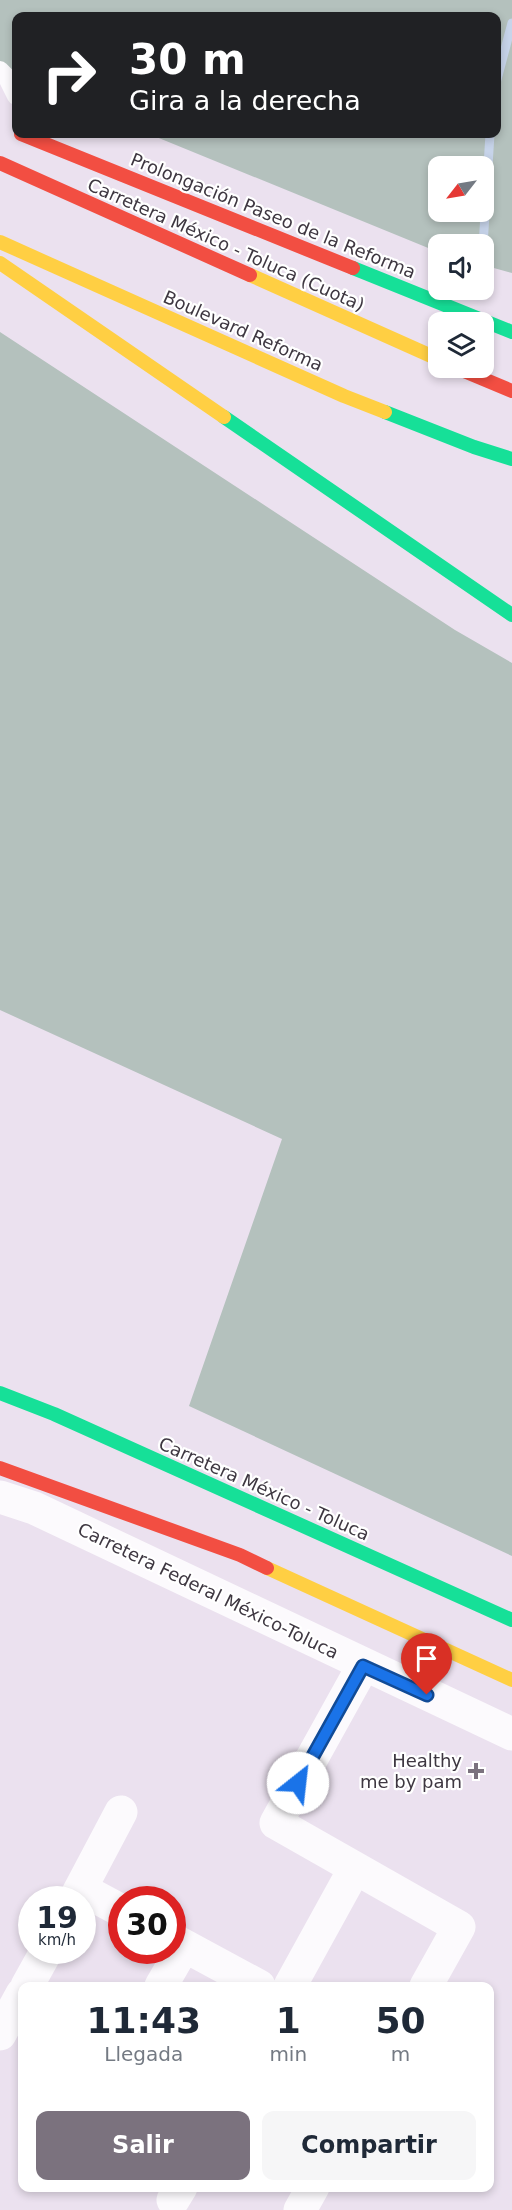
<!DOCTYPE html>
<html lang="es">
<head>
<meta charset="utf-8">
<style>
	:root { --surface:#fff; --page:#f6f6f7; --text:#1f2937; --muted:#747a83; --accent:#7b727e }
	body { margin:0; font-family:"DejaVu Sans",sans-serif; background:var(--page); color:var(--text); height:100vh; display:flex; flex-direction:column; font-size:22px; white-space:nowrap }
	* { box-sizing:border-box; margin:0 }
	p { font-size:20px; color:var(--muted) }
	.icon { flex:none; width:33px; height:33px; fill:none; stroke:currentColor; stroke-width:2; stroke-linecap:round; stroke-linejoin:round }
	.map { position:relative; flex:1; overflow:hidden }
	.drawer { position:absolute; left:18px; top:1982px; width:476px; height:210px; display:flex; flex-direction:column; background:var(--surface); border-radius:12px; box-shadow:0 3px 9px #0003 }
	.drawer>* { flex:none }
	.banner { position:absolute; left:12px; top:12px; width:489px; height:126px; border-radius:12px; box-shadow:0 3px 9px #0003; background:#202124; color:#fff; overflow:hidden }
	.needle { width:39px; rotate:239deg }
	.tools { position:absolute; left:428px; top:156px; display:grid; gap:12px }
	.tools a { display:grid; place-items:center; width:66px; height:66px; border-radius:12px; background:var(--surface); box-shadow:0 3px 9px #0003; font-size:30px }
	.speed { position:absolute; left:18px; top:1886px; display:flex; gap:12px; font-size:30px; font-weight:700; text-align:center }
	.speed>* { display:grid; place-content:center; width:78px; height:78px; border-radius:50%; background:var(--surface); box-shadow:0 3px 9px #0003; line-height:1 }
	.speed small { font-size:15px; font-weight:400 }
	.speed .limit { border:9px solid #d22; background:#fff; color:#111 }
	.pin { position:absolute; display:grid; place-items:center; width:51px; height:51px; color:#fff; margin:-62px -26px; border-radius:50% 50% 50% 0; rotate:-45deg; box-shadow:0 0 6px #0007 }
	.pin .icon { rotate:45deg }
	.me { position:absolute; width:66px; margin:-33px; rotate:29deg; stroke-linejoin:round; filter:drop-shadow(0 0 4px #0008) }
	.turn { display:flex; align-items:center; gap:21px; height:126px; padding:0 18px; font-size:27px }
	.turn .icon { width:78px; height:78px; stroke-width:2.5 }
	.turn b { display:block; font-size:42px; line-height:51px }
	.eta { display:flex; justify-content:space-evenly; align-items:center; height:102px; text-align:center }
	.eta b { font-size:36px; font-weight:700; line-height:42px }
	.button { display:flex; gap:12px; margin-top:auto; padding:12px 18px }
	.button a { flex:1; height:69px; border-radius:12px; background:var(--accent); color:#fff; font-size:24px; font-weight:700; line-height:69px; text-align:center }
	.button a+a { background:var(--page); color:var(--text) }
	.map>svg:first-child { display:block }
	.forest { fill:#b4c1bd; fill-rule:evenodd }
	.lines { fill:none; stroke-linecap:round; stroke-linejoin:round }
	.stream { stroke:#c7d4ea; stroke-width:9 }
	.lane { stroke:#fcfafd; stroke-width:18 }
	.street { stroke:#fcfafd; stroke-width:33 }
	.fast { stroke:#16e098; stroke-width:14 }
	.slow { stroke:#ffcf43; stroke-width:14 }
	.jam { stroke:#f24e42; stroke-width:14 }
	.route-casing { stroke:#114b97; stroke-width:15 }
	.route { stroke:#1a73e8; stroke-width:10 }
	.poi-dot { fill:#7b727e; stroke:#fff; stroke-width:2 }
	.labels { text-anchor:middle; stroke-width:4.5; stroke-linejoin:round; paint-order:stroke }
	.street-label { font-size:18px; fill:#3e3741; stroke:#fff }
	.poi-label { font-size:18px; fill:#3e3741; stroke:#fff; text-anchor:end }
</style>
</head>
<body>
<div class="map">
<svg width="512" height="2210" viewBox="0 0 512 2210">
	<rect width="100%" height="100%" fill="#ebe1ef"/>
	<!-- forest -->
	<path class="forest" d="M0,0H512V273L483,265V244H438V252L149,134H496V16H16V80L0,74ZM438,166H483V212H438Z
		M0,332L455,630L512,663V1556L189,1406L282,1139L0,1010Z"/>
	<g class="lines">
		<!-- stream -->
		<path class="stream" d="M496,83L512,23
			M483,246L490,134"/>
		<!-- lane -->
		<path class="lane" d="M0,70L6,76L16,96"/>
		<!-- street -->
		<path class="street" d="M0,1497L34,1508L512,1734
			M363,1666L276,1823L459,1927L426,1986
			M81,1889L122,1911
			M75,1899L121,1812
			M172,1939L259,1986
			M27,1986L47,1950
			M161,1986L184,1946
			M290,1986L355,1868
			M0,2034L22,1994
			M173,2200L181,2187
			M300,2210L313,2187"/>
		<!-- fast -->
		<path class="fast" d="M353,268L512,332
			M385,412L474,447L512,459
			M224,417L512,615
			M0,1393L54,1414L512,1620"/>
		<!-- slow -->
		<path class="slow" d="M0,242L344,396L385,412
			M0,263L224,417
			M250,275L438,359
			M267,1568L512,1680"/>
		<!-- jam -->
		<path class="jam" d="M21,134L353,268
			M0,163L250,275
			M457,368L512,391
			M0,1468L240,1555L267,1568"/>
	</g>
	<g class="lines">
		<defs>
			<path id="route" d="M298,1783L363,1666L427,1695"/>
		</defs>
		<!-- route casing -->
		<use href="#route" class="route-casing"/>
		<!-- route -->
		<use href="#route" class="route"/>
	</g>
	<!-- markers -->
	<path class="poi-dot" d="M473 1762h6v6h6v6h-6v6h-6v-6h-6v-6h6z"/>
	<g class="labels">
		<!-- street labels -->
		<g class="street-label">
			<text transform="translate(273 216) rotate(22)" y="6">Prolongación Paseo de la Reforma</text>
			<text transform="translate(226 245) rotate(24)" y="6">Carretera México - Toluca (Cuota)</text>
			<text transform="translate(243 331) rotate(24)" y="6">Boulevard Reforma</text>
			<text transform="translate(264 1489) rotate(24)" y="6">Carretera México - Toluca</text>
			<text transform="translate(208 1591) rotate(26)" y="6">Carretera Federal México-Toluca</text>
		</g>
		<!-- poi labels -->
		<g class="poi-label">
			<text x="462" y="1767">Healthy<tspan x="462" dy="21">me by pam</tspan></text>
		</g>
	</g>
</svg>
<div class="tools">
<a><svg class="needle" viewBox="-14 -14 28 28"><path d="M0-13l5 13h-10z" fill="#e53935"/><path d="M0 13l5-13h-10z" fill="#747a83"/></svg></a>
<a><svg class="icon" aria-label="sound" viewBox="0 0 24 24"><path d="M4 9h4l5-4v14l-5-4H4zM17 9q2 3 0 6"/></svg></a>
<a><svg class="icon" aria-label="layers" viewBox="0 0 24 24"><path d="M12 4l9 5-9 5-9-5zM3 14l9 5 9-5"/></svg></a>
</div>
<div class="speed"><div>19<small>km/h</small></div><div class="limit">30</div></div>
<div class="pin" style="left:427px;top:1695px;background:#d93025"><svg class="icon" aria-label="arrive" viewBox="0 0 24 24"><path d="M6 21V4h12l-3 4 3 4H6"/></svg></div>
<svg class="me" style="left:298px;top:1783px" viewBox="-20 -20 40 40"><circle r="19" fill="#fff"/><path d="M0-13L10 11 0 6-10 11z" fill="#1a73e8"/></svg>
<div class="banner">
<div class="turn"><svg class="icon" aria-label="right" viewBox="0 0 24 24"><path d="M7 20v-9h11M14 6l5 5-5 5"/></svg><div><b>30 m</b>Gira a la derecha</div></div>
</div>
<section class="drawer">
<div class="eta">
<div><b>11:43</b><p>Llegada</p></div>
<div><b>1</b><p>min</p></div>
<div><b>50</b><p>m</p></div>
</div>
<div class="button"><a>Salir</a><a>Compartir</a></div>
</section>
</div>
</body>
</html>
